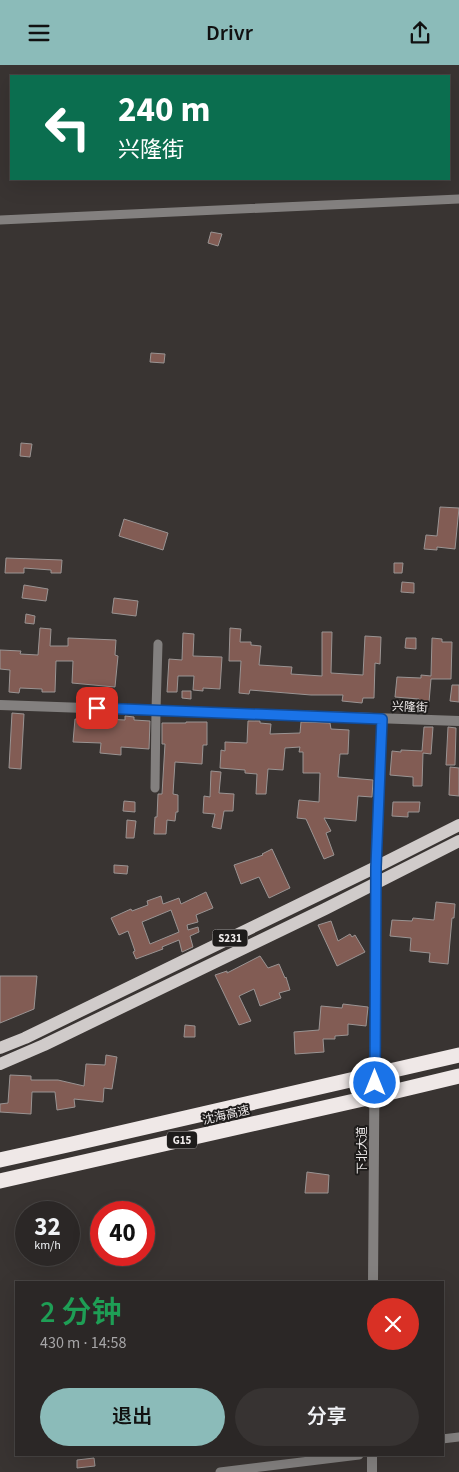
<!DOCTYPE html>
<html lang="zh">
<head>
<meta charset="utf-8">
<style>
	:root { --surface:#2b2726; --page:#373332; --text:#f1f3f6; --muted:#a6a5a7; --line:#474443; --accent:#8bbbb9 }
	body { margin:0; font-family:"Source Sans 3","Noto Sans SC",sans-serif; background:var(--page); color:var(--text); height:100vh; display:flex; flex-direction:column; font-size:19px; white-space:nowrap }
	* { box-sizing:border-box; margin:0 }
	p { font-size:16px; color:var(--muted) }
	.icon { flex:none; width:28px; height:28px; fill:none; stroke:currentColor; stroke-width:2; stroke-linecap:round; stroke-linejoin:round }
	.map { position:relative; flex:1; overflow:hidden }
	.side { position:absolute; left:15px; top:1216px; width:429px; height:175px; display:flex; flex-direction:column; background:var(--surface); border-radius:0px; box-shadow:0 5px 20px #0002,0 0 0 1px var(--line) }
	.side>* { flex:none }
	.hud { position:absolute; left:10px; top:10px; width:440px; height:105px; border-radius:0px; box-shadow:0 5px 20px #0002,0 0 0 1px var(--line); background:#0b6e4f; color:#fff; overflow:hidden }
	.speed { position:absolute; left:15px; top:1136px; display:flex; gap:10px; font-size:25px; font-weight:700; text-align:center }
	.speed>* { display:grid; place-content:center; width:65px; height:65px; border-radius:50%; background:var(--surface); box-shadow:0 5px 20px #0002,0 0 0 1px var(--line); line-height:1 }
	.speed small { font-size:12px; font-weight:400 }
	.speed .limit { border:8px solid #d22; background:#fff; color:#111 }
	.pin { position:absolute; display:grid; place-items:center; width:42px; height:42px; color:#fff; margin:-21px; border-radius:10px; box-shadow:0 2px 8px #0006 }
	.me { position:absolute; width:55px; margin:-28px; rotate:0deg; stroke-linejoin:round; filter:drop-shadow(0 0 4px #0008) }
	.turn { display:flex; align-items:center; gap:18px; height:105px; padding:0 25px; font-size:22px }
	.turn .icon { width:65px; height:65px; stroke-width:2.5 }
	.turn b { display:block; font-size:35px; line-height:42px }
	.round { display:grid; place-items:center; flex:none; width:52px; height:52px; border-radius:26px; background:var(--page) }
	.headline { display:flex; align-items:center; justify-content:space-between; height:85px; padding:0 25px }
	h1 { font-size:30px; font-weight:600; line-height:38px; color:#1e9e55 }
	.primary-button { display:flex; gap:10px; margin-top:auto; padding:10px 25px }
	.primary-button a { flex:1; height:58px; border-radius:30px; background:var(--accent); color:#111; font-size:20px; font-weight:600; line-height:58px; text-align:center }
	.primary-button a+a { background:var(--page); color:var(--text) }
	header { display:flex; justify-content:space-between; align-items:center; height:65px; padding:0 25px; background:var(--accent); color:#111; font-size:22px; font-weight:600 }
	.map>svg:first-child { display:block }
	.building { fill:#825c54; stroke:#9a9493; fill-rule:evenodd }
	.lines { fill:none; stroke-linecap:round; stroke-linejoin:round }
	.minor { stroke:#83807f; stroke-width:9 }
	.tertiary { stroke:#83807f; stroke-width:10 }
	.primary { stroke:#d0cbca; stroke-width:12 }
	.motorway { stroke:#efe8e7; stroke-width:15 }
	.route-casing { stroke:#114b97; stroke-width:12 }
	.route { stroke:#1a73e8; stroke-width:9 }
	.labels { text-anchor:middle; stroke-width:4; stroke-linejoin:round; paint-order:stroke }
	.shield { fill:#1e1c1b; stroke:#b0acac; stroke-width:1 }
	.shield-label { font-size:11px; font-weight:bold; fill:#eeeaea }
	.street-label { font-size:12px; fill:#eeeaea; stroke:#1e1c1b }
</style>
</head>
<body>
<header><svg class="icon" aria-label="menu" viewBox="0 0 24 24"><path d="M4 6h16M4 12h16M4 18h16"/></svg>Drivr<svg class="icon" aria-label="share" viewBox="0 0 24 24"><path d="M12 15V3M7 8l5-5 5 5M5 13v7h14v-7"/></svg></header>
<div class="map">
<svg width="459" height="1407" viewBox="0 0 459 1407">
	<rect width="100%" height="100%" fill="#393432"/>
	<!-- building -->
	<path class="building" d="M211,167L222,169L218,181L208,178Z
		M151,288L165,289L164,298L150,297Z
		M21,378L32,379L30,392L20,391Z
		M440,442L459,443L455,484L437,482V485L424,484L426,470L437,471Z
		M124,454L168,468L163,485L119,471Z
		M6,493L62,495L61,508H51V505L24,503V508H5Z
		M394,498H403L402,508H394Z
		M402,517L414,518V528L401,527Z
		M24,520L48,524L46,536L22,533Z
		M114,533L138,536L136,551L112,548Z
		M26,549L35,551L34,559L25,558Z
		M40,563L51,564L50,581H68V573L116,575L115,590L118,591L115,622L72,618L73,596H56L55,627H42V624L20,623L19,628L9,627L10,605L0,604V585L21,586L20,589L38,590Z
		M230,563L241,564L240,577H251V580L261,581L259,600L292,602L291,609L322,611V567H332L331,608L363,610L365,571L381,572L380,599L375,598L374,633H363L362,638L342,636L343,630H311L250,625L249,629L239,628L241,596H229Z
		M183,568L194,569L193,591L222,592L220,624L203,623V626L193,625L194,611H178L177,627H167L169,594L182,595Z
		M406,573H416V584L405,583Z
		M432,573L442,574V577H452L451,614H431L429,637L419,636V634L395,632L397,612L421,613V610L431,611Z
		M452,620H459V637L450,636Z
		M182,626H191V634L182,633Z
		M12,648L24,649L21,704L9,703Z
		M125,651L134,652V655L150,656L149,684L121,682V690L100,688L101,678L73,677L75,654L94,656H104L105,654L125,655Z
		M248,656H260V658L271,659L270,669L300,668L301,657L330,658L331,664L349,665L348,689H340L338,712L373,715L372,732L358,731L356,756L324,753L331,766L326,768L334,790L324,794L306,754L297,753L299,735L319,737L320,708H303V687H299L300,682L285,683L283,705L268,704L266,729H256L257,709L245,708V705L220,703L221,685L225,686V677L247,678Z
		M186,657H207V680H203L202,699L175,697L173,729L178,730V747H176L175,756L167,755L166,769H154L155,752H157L158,729H162L165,679H162V658H186Z
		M424,662H433L431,689L423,688L422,721H413V712L390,710L392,686L401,687V685L422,686Z
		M448,662L456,663L455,700H446Z
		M450,702L459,703V731L449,730Z
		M211,706L221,707L219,728L234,729L233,746H224L221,764L212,762L215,749L203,748L204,731L210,732Z
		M124,736L135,737V747L123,746Z
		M393,737H420L419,747H408V752L392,751Z
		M127,755L136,756L134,773H126Z
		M272,784L290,823L269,833L259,812L241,819L234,800L263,790L262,789Z
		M114,800L128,801L127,809L114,808Z
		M206,827L213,843L196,850L198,857L187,860L188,865L198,862L199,867L190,871L193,882L182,887L179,875L162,882L163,884L136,894L133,887L135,886L128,866L119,870L111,853L131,844L132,846L148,840L147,836L161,831L163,839L179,833L181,839ZM171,845L179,867L150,879L142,857Z
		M436,837L455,839L454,853H452L448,899L429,897L430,888L410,886L411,873L390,871L392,855L412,856L413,853L434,855Z
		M331,856L338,876L350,869L352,872L355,870L365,887L337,901L318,860Z
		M260,891L268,903L279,899L285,913L286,912L290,925L279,928L281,933L260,941L254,924L239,931L251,956L239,960L215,910L227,906V908Z
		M0,911H37L34,944L0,958Z
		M343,939L368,942L366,961L348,959V970L335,971V974H323L324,987L295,989L294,967L319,965L321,941L342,943Z
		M185,960L195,961V972H184Z
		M106,990L117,992L112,1024L104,1023L103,1037L74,1034L75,1042L57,1045L55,1027H32L31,1049L0,1047V1039L8,1038L10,1010L31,1011V1015H58L84,1021L86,999L105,1000Z
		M307,1107L329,1110L328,1128H305Z
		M94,1393L95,1401L77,1403V1395Z"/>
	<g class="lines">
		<!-- minor -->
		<path class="minor" d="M0,155L459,134
			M155,723L156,645L158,579
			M442,1374L459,1372
			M220,1407L359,1390"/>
		<!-- tertiary -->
		<path class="tertiary" d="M0,640L459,656
			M373,1218L376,802L382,654
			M372,1407V1390"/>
		<!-- primary -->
		<path class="primary" d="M0,983L25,973L376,802L459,760
			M0,999L44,980L325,844L459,776"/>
		<!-- motorway -->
		<path class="motorway" d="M0,1095L72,1079L459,990
			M0,1116L363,1034L459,1011"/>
	</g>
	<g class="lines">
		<defs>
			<path id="route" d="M97,643L382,654L376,802L375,1018"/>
		</defs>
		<!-- route casing -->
		<use href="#route" class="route-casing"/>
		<!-- route -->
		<use href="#route" class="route"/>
	</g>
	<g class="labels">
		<!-- shield labels -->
		<g class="shield">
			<rect x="212.5" y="864.5" width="35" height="17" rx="4"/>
			<rect x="167" y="1066.5" width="30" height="17" rx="4"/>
		</g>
		<g class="shield-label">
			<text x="230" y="877">S231</text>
			<text x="182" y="1079">G15</text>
		</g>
		<!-- street labels -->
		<g class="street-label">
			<text transform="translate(410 642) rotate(2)" y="4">兴隆街</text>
			<text transform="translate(226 1050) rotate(-13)" y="4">沈海高速</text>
			<text transform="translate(362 1085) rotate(-90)" y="4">下北大道</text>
		</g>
	</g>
</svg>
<div class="speed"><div>32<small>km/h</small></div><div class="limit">40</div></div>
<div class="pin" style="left:97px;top:643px;background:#d93025"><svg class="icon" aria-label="arrive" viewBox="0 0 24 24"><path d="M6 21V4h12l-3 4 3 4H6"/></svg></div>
<svg class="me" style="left:375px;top:1018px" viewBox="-20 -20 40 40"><circle r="17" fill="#1a73e8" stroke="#fff" stroke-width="3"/><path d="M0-11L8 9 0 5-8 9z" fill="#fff"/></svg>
<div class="hud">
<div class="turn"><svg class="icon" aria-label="left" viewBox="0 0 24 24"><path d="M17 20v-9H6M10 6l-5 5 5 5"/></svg><div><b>240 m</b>兴隆街</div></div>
</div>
<section class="side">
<div class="headline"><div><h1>2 分钟</h1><p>430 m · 14:58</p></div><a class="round" style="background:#d93025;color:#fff"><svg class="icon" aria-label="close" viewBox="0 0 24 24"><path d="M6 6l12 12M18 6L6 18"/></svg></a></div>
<div class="primary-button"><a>退出</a><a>分享</a></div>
</section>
</div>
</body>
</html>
